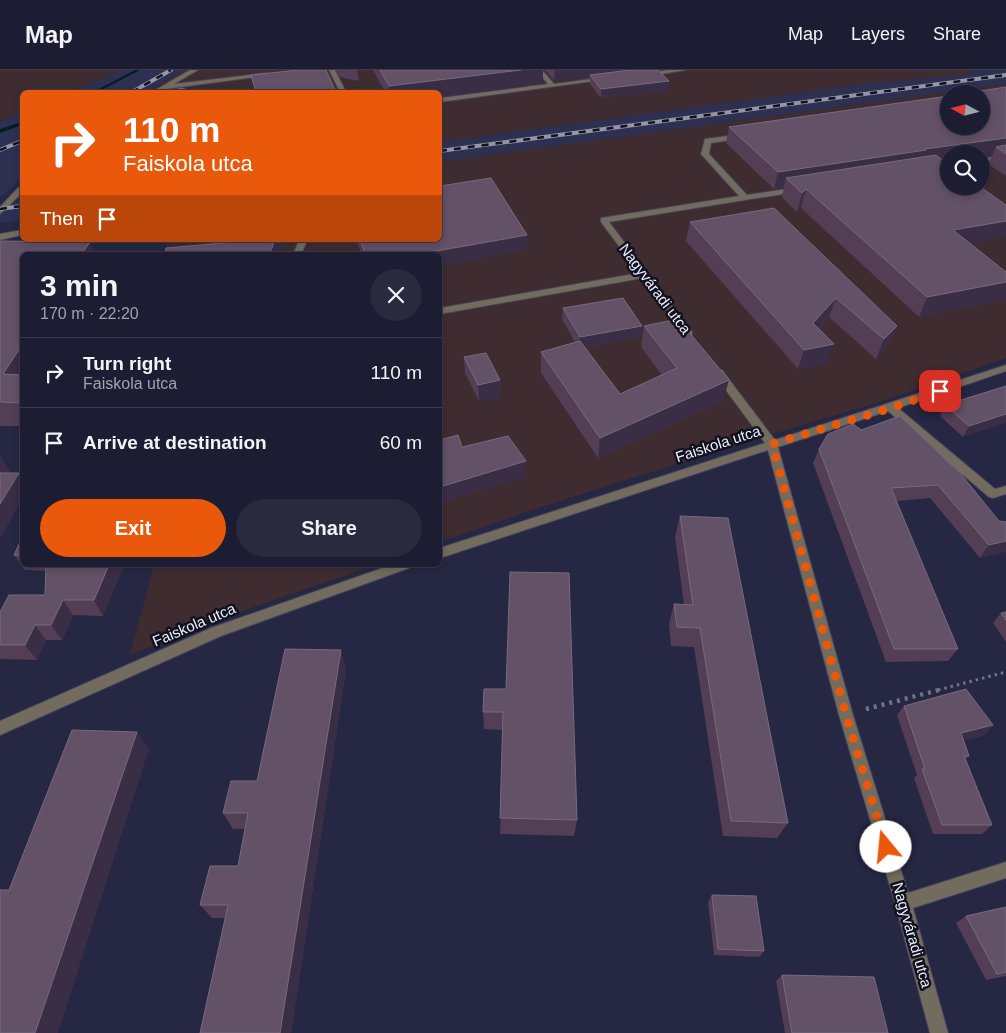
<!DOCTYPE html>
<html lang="en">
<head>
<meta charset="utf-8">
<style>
	:root { --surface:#1c1d32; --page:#292a3e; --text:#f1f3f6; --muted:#a0a2ac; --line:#3a3b4d; --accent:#ea580c }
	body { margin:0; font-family:Arial,sans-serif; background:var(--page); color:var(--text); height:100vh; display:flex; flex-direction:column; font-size:19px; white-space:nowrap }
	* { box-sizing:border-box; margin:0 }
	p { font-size:16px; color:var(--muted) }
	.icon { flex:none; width:28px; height:28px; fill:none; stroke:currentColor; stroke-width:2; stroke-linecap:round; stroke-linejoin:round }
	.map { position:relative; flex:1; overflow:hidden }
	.sheet { position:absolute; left:20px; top:182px; width:422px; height:315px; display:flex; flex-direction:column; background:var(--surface); border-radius:8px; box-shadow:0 2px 8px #0003,0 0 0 1px var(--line) }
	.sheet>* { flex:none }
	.banner { position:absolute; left:20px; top:20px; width:422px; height:152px; border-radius:8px; box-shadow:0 2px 8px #0003,0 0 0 1px var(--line); background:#ea580c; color:#fff; overflow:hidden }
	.needle { width:32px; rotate:277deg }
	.fabs { position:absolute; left:940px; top:15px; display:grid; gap:10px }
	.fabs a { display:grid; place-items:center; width:50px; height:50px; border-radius:50%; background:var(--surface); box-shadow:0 2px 8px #0003,0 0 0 1px var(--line); font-size:25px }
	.pin { position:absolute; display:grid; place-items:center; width:42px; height:42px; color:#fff; margin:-21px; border-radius:10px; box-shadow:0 2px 8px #0006 }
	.me { position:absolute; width:55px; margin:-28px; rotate:343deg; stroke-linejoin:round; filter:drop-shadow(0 0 4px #0008) }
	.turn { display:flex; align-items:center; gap:18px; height:105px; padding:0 20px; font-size:22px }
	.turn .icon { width:65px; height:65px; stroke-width:2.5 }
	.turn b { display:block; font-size:35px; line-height:42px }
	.then { display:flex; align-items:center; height:48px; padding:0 20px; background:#0003; gap:10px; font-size:19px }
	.round { display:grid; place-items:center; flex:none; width:52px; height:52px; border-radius:26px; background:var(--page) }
	.summary { display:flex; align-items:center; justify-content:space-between; height:85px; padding:0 20px }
	h1 { font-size:30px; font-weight:800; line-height:38px }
	.primary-button { display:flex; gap:10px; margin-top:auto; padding:10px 20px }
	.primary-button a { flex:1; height:58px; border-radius:30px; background:var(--accent); color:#fff; font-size:20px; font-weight:800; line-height:58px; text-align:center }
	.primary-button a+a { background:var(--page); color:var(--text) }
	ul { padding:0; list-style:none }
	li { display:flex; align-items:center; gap:15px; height:70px; padding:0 20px; border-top:1px solid var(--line) }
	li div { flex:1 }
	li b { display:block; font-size:19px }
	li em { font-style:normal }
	header { display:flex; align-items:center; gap:30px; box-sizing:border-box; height:70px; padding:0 25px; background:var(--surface); border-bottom:1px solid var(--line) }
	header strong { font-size:24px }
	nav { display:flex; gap:28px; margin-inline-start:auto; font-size:18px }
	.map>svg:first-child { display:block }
	.built { fill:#2e3051 }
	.industrial { fill:#3f2c30; fill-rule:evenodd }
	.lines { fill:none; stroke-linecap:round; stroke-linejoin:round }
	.stream { fill:#021f25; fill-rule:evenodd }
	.minor-casing { stroke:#42435c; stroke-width:2 }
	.path-far1 { stroke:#727389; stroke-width:3; stroke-dasharray:2.5 4; stroke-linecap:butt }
	.path { stroke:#727389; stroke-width:4.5; stroke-dasharray:3 5; stroke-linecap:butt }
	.minor { fill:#736b5e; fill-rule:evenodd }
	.rail-casing { stroke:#9395a8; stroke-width:4 }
	.rail { stroke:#11121e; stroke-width:2.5; stroke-dasharray:7; stroke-linecap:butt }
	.wall { fill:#533e55 }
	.shaded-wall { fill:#3a2d46 }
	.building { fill:#635167; stroke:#786a7e }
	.route { stroke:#ea580c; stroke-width:9; stroke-dasharray:0 16.2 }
	.labels { text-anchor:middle; stroke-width:5; stroke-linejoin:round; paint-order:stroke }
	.street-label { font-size:15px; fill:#eceefc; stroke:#11121e }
</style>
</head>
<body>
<header>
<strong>Map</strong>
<nav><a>Map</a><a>Layers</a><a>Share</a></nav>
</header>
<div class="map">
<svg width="1006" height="963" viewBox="0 0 1006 963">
	<rect width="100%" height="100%" fill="#262742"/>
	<!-- built -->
	<path class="built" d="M121,0H184L145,22H70Z
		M964,0H1006V14L440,92V72Z
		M22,42V108L0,128V51Z
		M22,131V150L0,153V134Z"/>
	<!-- industrial -->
	<path class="industrial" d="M0,0H121L70,22H22V42L0,51Z
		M184,0H969L973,3L854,15L440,72V22H145Z
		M1006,14V288L886,330L755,369L532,440L440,472V185H165L167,170H440V92ZM949,24H981V56H949ZM949,84H981V116H949Z
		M154,495H375L208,553L130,585Z"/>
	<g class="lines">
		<!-- stream -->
		<path class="stream" d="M135,0H140L98,22H93Z
			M22,52V55L0,63V59Z"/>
		<defs>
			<path id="minor" d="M190,0H198L174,14L267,3L270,5L166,19L159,22H152Z
				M329,0H335L346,22H340Z
				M536,0H542L554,14L606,7L609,9L440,32V28L548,14Z
				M668,0H686L643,7L640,5Z
				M742,64L746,66L745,68L711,73L709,84L747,125L799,117H802V121L609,152L692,262V266H686L643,208L440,244V238L639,203L601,152V148L739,126L701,84L705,69Z
				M1006,85V89L981,93V89Z
				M19,117H22V123L0,144V137Z
				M22,160V165L0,170V164Z
				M302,170L306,173L301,185H293L298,173Z
				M1006,295V301L898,338L995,419L1006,416V424L993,428L989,427L888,341L778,377L853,645L908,823L1006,792V808L913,838L948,963H930L895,833L839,645L768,380L440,488V478L765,373L714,304V300H722L775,370Z
				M391,495H411L409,498L221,566L0,665V651L211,558Z"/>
		</defs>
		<!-- minor casing -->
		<use href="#minor" class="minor-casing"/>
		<!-- path-far1 -->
		<path class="path-far1" d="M938,620L1006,602"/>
		<!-- path -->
		<path class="path" d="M866,639L943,619"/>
		<!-- minor -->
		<use href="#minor" class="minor"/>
		<defs>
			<path id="rail" d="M132,22L171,0
				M0,80L22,71
				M440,81L1006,5
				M0,139L22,136"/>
		</defs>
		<!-- rail casing -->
		<use href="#rail" class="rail-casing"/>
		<!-- rail -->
		<use href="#rail" class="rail"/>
	</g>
	<!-- wall -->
	<path class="wall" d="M336,0H357L359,11L340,7Z
		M373,0H543V12L527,14V16L440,27V22H385Z
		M545,0H658L668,21L601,28L590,14V7L554,10Z
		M1006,17V106L988,94L992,86L981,87L949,84V91L945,92L970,174L1005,229L919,247L801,138L797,142L782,127L784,117L774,119L726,73L729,57Z
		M690,152L897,256L888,276L876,289L829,247L819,259L827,293L798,299L686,171Z
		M527,165V180L440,185H362L356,170H440Z
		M0,171L22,185V356H0Z
		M563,238L642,256L641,267L585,277L620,324L662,305L641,277L644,256L723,331L598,388L541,303V282L575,272L562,249Z
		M464,287L500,310L501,326L479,331L465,303Z
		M1006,316L963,367L940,346L945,335Z
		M853,354L999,451L1006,452L980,488L930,428L896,431L958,579L948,591L886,592L813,393L819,379Z
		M680,446L788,753L777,768L723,766L694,577L671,576L669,554L674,534L684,535L675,467Z
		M22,468V495H124L103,546L73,545L62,570H46L37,590L0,589V542L45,525L46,501L25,500L14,485Z
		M1006,542V572L993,553L1001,543Z
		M346,599L291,963H200L225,848H212L200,835L238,796L245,759H233L223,743L257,711Z
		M506,619L577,750L574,766L500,764L503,660L484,659L483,642Z
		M904,636L985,665L963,670L969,686L966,689L992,755L982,764H933L914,708L917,705L897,645Z
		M712,825L764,881L759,887L714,885L708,832Z
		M1006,837V906L986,910L956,853L966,846Z
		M782,905L888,963H785L776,911Z"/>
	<!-- shaded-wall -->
	<path class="shaded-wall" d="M521,0H543V12L527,14V16L440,27V22H390L389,16Z
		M555,0H649L590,5V7L554,10Z
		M669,11L668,21L601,28V19Z
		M1006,68V84L996,77L992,86L981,87V84H949V91L920,95L786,108L784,117L774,119L778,102L925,79Z
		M806,119L801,138L797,142L802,123Z
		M1006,151V167L945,179L953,160Z
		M527,165V180L440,196V185H414Z
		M275,170H285L279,185H269Z
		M90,172L95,185H81Z
		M1006,212L1005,229L919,247L927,227Z
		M836,228L829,247L806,272L813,253Z
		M642,256L641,267L579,278L580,267Z
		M897,256L888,276L876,289L884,269Z
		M834,274L827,293L798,299L804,280Z
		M22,275V319L3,304Z
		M500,310L501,326L479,331L478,315Z
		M729,310L723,331L598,388L600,368Z
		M1006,344V353L963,367L969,356Z
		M0,385L10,401L0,418Z
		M526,391V407L440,433V417Z
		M19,403L22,409V430L0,469V434Z
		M1006,471V482L980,488L989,475Z
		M109,495H124L103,546L94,530Z
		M63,530L73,545L62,570L51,555Z
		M35,555L46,570L37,590L25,575Z
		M341,580L346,599L291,963H280Z
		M993,655L985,665L953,672L961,663Z
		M137,662L149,679L58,963H35Z"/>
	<!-- building -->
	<path class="building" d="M298,0H326L336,22H256L251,5Z
		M380,0H521L389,16Z
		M630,0H658L669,11L601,19L590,5Z
		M1006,17V68L925,79L926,80L778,102L729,57L949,26V56H981V24H961Z
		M181,18L195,22H170Z
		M1006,75V84L996,77Z
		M936,85L949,95V116H979L1006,135V151L953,160L1006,202V212L927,227L806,119L802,123L786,108Z
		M491,108L527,165L414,185H366L360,170H440V116Z
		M774,138L897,256L884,269L836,228L813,253L834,274L804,280L690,152Z
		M235,170H275L269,185H165L166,178L234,172Z
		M0,171L90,172L81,185H22V275L3,304L22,305V333L0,332Z
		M623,228L642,256L580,267L563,238Z
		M678,249L729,310L600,368L541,282L580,271L620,324L677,298L644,256Z
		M486,283L500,310L478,315L464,287Z
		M1006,316V344L969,356L945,335Z
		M900,346L961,404L999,451L1006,452V471L989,475L938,415L891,418L958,579H894L819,379L828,364L853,354L861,360Z
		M458,365L462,377L508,366L526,391L440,417V370Z
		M0,403H19L0,434Z
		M680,446L728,448L788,753L731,751L700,558L677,557L674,534L693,535Z
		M22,468V485H14Z
		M46,495H109L94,530H63L51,555H35L25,575H0V542L9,525H45Z
		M510,502L569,503L577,750L500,748L503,642H483L484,619H506Z
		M1006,542V550L1001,543Z
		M285,579L341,580L280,963H200L228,835H200L210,796H238L248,743H223L231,711H257Z
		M966,619L993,655L961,663L969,686H964L992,755H942L922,699H925L904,636Z
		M72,660L137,662L35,963H0V820H9Z
		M712,825L756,826L764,881L718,879Z
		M1006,837V902L997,904L966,846Z
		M782,905L874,907L888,963H792Z"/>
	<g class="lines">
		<!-- route -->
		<path class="route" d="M886,777L846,645L772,374L891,338L940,321"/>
	</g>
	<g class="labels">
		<!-- street labels -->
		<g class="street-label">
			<text transform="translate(655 219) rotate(53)" y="5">Nagyváradi utca</text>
			<text transform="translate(718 374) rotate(-18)" y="5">Faiskola utca</text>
			<text transform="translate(194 555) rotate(-23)" y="5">Faiskola utca</text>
			<text transform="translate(912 865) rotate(74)" y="5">Nagyváradi utca</text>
		</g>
	</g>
</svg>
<div class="fabs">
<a><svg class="needle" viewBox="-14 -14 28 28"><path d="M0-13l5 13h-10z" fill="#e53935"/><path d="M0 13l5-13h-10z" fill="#a0a2ac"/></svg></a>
<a><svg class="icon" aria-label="search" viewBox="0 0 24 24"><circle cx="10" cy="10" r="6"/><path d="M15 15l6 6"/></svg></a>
</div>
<div class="pin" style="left:940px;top:321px;background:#d93025"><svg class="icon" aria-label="arrive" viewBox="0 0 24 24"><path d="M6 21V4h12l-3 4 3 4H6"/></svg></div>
<svg class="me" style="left:886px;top:777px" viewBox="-20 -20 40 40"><circle r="19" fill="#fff"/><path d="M0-13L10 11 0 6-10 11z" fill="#ea580c"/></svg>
<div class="banner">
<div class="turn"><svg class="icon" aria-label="right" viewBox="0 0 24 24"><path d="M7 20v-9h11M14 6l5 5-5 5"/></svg><div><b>110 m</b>Faiskola utca</div></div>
<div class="then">Then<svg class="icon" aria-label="arrive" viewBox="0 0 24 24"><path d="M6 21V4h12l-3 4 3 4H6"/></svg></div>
</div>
<section class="sheet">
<div class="summary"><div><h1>3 min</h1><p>170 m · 22:20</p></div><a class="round"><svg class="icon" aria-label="close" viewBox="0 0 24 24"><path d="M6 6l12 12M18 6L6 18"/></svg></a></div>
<ul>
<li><svg class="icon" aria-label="right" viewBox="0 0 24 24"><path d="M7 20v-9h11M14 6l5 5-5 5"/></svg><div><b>Turn right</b><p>Faiskola utca</p></div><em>110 m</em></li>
<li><svg class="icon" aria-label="arrive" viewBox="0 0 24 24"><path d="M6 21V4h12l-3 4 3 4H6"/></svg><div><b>Arrive at destination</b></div><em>60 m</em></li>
</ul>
<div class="primary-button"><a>Exit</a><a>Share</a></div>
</section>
</div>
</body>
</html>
